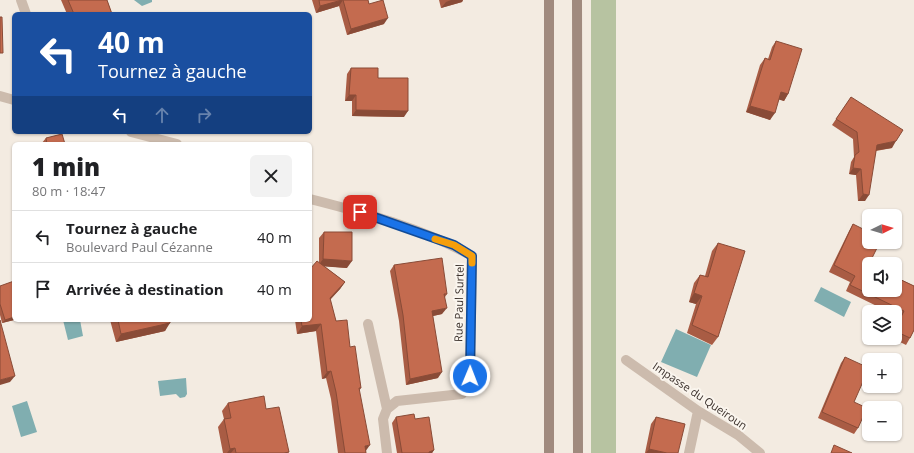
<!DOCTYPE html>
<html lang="fr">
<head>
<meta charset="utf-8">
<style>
	:root { --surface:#fff; --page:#f2f2f2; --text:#202124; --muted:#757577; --line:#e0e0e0 }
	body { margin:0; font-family:"Open Sans",sans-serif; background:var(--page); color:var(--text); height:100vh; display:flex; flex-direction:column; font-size:15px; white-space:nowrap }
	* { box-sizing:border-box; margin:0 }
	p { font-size:13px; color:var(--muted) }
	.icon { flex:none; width:22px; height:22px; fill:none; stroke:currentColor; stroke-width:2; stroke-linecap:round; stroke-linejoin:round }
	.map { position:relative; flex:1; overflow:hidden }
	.details { position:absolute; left:12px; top:142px; width:300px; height:180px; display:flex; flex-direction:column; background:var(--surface); border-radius:6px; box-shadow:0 1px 3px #0004 }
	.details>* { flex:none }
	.banner { position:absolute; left:12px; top:12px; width:300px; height:122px; border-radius:6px; box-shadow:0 1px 3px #0004; background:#1a4fa0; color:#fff; overflow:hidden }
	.needle { width:26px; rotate:85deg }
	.fabs { position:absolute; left:862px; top:209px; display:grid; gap:8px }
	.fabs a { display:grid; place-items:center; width:40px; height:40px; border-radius:6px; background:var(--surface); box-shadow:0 1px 3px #0004; font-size:20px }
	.pin { position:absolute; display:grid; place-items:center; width:34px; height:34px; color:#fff; margin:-17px; border-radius:8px; box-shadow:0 2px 6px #0006 }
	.me { position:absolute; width:44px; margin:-22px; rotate:1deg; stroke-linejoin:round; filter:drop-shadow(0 0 3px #0008) }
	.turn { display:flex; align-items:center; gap:14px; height:84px; padding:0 20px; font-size:18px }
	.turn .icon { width:52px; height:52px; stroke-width:2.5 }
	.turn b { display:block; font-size:28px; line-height:34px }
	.lanes { display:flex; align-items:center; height:38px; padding:0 20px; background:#0003; justify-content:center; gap:20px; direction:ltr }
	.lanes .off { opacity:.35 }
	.round { display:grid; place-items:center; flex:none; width:42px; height:42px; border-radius:6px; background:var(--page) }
	.summary { display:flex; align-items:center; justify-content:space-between; height:68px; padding:0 20px }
	h1 { font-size:24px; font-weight:800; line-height:30px }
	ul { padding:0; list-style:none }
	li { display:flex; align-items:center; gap:12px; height:52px; padding:0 20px; border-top:1px solid var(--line) }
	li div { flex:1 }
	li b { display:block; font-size:15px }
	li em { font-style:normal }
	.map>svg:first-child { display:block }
	.green { fill:#b7c3a1 }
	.water { fill:#80aeb0 }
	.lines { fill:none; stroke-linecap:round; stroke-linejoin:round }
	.minor { stroke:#ccbbad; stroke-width:10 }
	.secondary { stroke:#a08a7e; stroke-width:10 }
	.wall { fill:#a95c44 }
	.shaded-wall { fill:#894b37 }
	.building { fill:#c46b4f; stroke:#894b37 }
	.route-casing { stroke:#114b97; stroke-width:10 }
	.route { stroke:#1a73e8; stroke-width:7 }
	.slow { stroke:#f59e0b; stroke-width:7 }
	.labels { text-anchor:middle; stroke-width:4; stroke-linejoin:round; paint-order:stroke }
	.street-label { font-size:11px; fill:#3a302b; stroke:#faf5ee }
</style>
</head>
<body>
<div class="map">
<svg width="914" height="453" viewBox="0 0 914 453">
	<rect width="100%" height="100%" fill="#f3ebe1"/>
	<!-- green -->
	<path class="green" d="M591,0H616V453H591Z"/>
	<!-- water -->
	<path class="water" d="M134,0H152V2L142,6Z
		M821,287L851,302L844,317L814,301Z
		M63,320H80L83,336L68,340Z
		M676,329L711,345L697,377L661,362Z
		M186,378L187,394L185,397L180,398L176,394L160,396L158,381Z
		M27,401L37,432L21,437L12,406Z"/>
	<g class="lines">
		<!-- minor -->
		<path class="minor" d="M21,0L26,14
			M0,96L14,100
			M131,132L177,144
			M310,199C365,213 422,228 472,256L470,375L462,394L397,401L387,409L383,419L387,453
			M368,324L387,409
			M626,360L698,411L738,435L760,453
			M689,453L698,411"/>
		<!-- secondary -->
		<path class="secondary" d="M549,0V453
			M577,0L578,453"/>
	</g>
	<!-- wall -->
	<path class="wall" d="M61,0H107L112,14H67Z
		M312,0H368L369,4L384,24L347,35L339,6L316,13Z
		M439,0H463L462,2L441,8Z
		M776,41L788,94L784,101L779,99L770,120L746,112L760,65L765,58L768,59L772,47Z
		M351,68L378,78L404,117L352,116V101H345L347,74Z
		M851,97L892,148L876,151L865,201H858L856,175L849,174L851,162L854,157L853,139L832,125Z
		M46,138L65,144H41Z
		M853,224L869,264L914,286V330L910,338L906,345L892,338H895V326L899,317L895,315V312H889L846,291L850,282L829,272L849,231Z
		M324,232L347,268L324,266L345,282L340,289L330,300L336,321L350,347L361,388L359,391L366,453H338L331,399L326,378L322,379L316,331L297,334L295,320H310L319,262V238Z
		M718,243V337L712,345L687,333L696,304L689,302L694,283L700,275L705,276L712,251Z
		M394,265L447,294L445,297L442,314L433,316L438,378L406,385L399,321L390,271Z
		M0,286L14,320L2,323L0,315Z
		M106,320H170L165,331L116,342L110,320L107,322Z
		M845,357L854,402L858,428L854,434L818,418L841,363Z
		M228,403L266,409L289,452L288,453H223L218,427L224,419L222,411Z
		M396,417L415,419L434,450L432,453H397L392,423Z
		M656,417L678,453H645L651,424Z"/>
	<!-- shaded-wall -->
	<path class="shaded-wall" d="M343,0L339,6L316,13L320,6Z
		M451,0H463L462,2L441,8L446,2Z
		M388,18L384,24L347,35L351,29Z
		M781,92L788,94L784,101L777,99Z
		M349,95H356L352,101H345Z
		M750,106L775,113L770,120L746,112Z
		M356,110L408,111L404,117L352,116Z
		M896,141L892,148L872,151L877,145Z
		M853,168L861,169L856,175L849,174Z
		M863,194L869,195L865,201H858Z
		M323,259L352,261L347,268L318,266Z
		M345,282L340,289L325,305L330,298Z
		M694,293L702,296L696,304L689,302Z
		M447,308L442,314L428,317L432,311Z
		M14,317V320L2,323L5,320Z
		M170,323L165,331L116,342L121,334Z
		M321,324L316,331L297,334L302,326Z
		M331,371L326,378L322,379L327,372Z
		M442,372L438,378L406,385L410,379Z
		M15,376L10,382L0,385V380Z
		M370,445L365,452V446Z
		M235,448L231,453H227L230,449Z
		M649,449L667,453H646Z
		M434,450L432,453H428L429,452Z"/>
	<!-- building -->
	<path class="building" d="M68,0H107L112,14H74Z
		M319,0H342L320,6Z
		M343,0H368L369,4L383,0L388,18L351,29Z
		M0,17H2L3,53H0Z
		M776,41L802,49L788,94L781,92L775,113L750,106L765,58L770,60Z
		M351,68H378V78H408V111L356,110V95H349Z
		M851,97L903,130L896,141L877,145L869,195L863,194L861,169L853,168L855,155L859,152L857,132L836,119Z
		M62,134L65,144H47L46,138Z
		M853,224L869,232V242H880L869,264V290H895V277L914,286V330L910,338L895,331V329L904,311L850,285L855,276L834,265Z
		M324,232H352V261L323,259Z
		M718,243L745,251L718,337L692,325L702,296L694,293L700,275L708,277Z
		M442,258L447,294H444L447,308L432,311L442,372L410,379L403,315L394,265Z
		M317,261L345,282L330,298L336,321L347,320L350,347L355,346L361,388H359L370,445L365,446L366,453H345L336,392L331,371L327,372L321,324L302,326L301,320H310V269Z
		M14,281V317L5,320L0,304V286Z
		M0,320L15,376L0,380Z
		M118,320H170V323L121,334Z
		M845,357L869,368L854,402L867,408L858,428L822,412Z
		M264,396L266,409L279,407L289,452L284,453H236L235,448L230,449L224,419L231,418L228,403Z
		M414,414L415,419L429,417L434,450L429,452V453H402L396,417Z
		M656,417L685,424L678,453H667L649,449Z
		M834,445L852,453H831Z"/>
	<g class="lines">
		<defs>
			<path id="route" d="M360,212L454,245L472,256L470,376"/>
		</defs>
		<!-- route casing -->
		<use href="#route" class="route-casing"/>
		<!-- route -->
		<use href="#route" class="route"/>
		<!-- slow -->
		<path class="slow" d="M435,239L454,245L472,256V263"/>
	</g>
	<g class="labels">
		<!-- street labels -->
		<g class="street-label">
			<text transform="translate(459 303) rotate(-89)" y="4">Rue Paul Surtel</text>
			<text transform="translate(700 396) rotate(34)" y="4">Impasse du Queiroun</text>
		</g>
	</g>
</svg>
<div class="fabs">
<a><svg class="needle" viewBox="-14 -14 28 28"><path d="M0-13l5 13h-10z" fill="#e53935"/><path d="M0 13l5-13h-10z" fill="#757577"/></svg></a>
<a><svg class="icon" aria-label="sound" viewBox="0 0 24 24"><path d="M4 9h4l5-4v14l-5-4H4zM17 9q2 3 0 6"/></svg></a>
<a><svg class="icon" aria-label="layers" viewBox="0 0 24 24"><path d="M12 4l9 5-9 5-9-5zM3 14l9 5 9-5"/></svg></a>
<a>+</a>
<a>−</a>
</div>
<div class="pin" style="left:360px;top:212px;background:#d93025"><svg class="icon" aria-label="arrive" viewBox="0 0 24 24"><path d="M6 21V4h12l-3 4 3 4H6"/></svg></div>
<svg class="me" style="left:470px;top:376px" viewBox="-20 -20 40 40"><circle r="17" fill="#1a73e8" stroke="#fff" stroke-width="3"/><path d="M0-11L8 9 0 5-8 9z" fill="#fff"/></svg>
<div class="banner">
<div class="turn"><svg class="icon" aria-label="left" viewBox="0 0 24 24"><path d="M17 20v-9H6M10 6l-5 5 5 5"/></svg><div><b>40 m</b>Tournez à gauche</div></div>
<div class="lanes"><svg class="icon" aria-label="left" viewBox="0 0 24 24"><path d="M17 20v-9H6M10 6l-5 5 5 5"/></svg><svg class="icon off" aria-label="ahead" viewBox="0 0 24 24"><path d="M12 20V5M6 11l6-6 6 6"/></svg><svg class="icon off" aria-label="right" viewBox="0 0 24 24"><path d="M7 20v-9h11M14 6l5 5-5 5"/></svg></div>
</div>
<section class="details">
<div class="summary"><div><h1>1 min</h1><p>80 m · 18:47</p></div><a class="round"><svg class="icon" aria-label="close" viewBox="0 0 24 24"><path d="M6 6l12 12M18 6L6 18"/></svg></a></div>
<ul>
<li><svg class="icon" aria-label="left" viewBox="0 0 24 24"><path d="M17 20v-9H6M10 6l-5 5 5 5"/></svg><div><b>Tournez à gauche</b><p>Boulevard Paul Cézanne</p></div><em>40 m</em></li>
<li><svg class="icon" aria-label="arrive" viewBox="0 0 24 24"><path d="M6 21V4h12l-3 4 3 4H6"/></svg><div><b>Arrivée à destination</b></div><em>40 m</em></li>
</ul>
</section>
</div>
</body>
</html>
